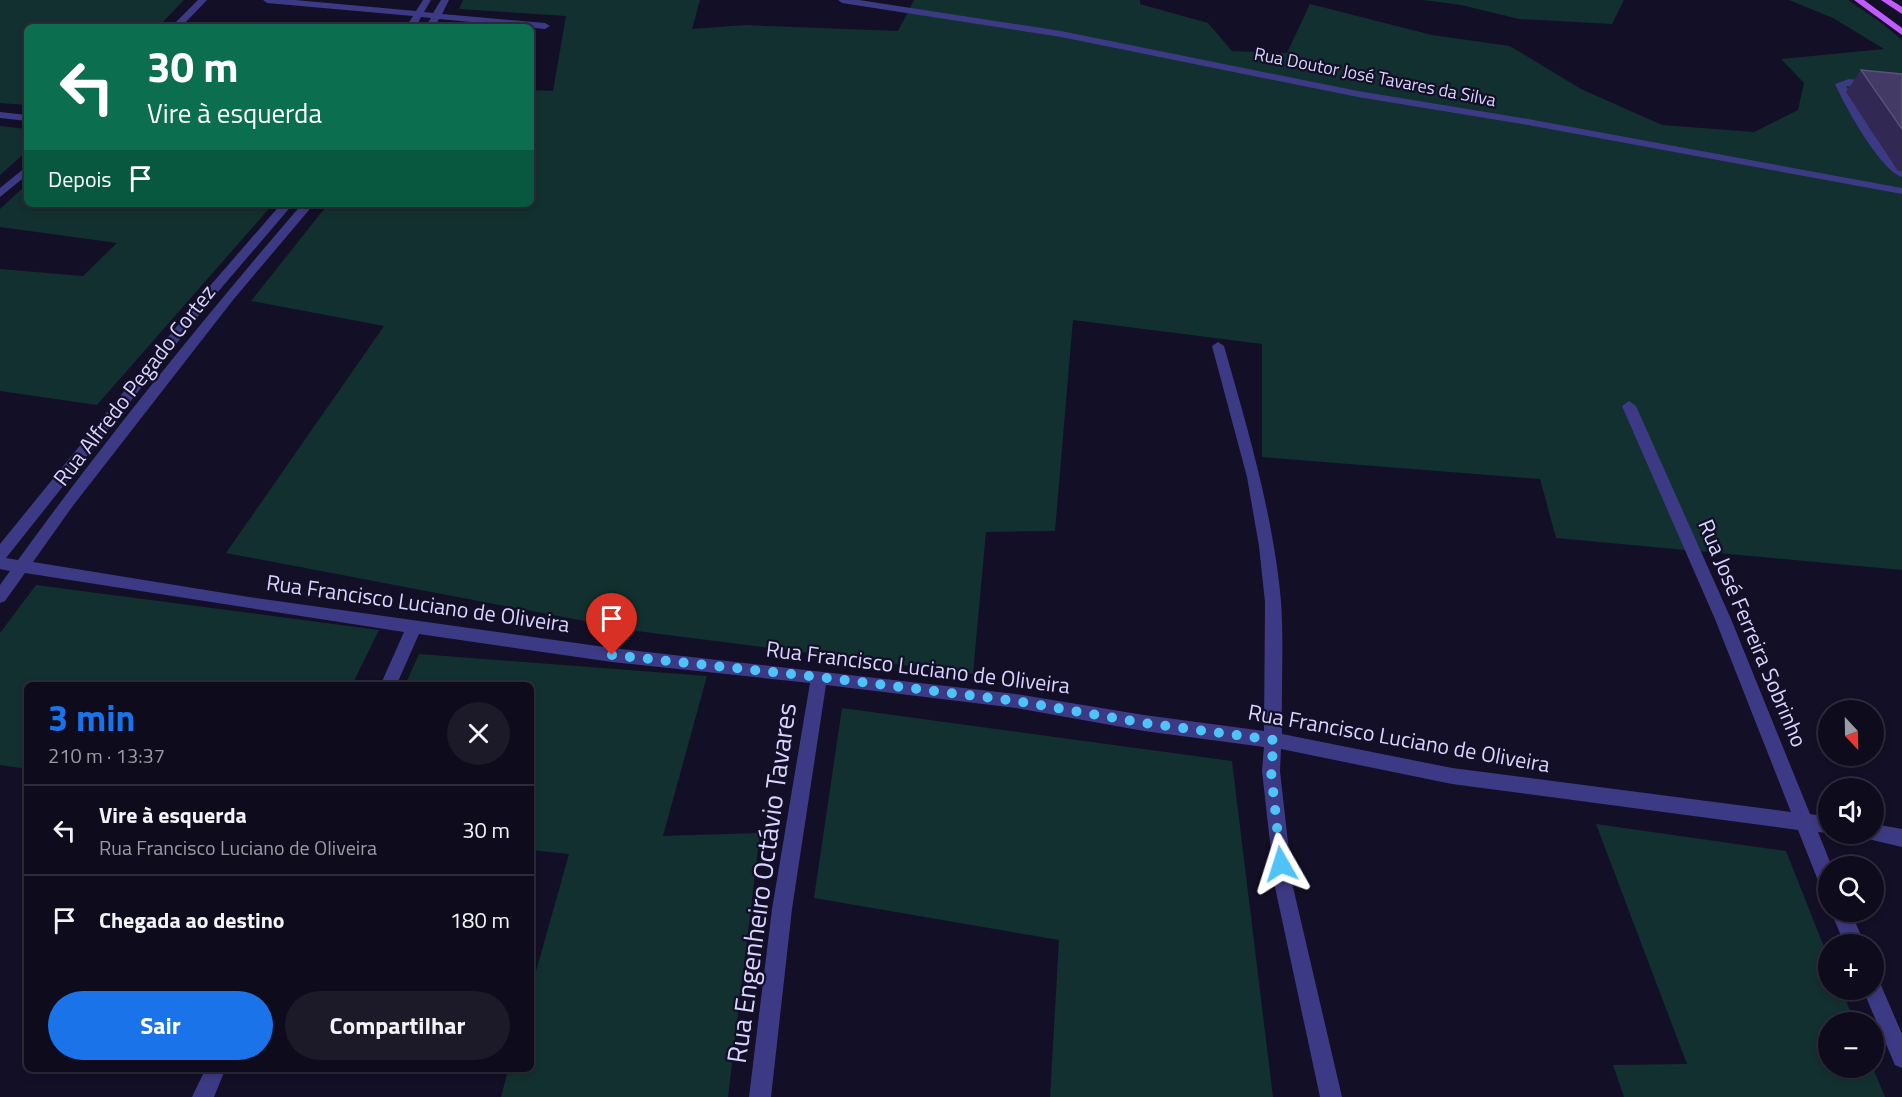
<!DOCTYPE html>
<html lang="pt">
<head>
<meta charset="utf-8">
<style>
	:root { --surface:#0e0b1c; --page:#1c1929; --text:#f1f3f6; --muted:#9b9ba3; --line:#2e2b3b; --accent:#1a73e8 }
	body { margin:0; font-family:"Titillium Web",sans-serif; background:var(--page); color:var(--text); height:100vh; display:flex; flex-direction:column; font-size:22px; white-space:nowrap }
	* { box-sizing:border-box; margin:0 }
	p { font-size:20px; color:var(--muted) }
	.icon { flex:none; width:33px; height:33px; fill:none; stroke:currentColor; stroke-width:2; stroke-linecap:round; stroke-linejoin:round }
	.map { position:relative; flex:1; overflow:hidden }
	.details { position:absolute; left:24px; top:682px; width:510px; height:390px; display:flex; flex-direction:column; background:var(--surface); border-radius:9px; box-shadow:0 3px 9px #0003,0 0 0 2px var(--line) }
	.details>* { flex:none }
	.banner { position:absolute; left:24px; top:24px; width:510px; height:183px; border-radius:9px; box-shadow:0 3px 9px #0003,0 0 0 2px var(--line); background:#0b6e4f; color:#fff; overflow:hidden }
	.needle { width:39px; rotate:158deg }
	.tools { position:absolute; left:1818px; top:700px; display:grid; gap:12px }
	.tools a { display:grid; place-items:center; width:66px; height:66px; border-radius:50%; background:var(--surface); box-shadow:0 3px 9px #0003,0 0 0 2px var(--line); font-size:30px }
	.pin { position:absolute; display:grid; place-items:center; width:51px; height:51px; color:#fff; margin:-62px -26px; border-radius:50% 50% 50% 0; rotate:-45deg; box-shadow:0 0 6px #0007 }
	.pin .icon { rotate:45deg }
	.me { position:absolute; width:66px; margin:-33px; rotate:354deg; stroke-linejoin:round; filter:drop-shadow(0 0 4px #0008) }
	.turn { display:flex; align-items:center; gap:21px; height:126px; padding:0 24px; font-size:27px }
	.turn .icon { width:78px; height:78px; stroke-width:2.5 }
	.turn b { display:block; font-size:42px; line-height:51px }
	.then { display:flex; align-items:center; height:57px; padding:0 24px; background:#0003; gap:12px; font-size:22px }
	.round { display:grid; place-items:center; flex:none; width:63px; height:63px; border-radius:32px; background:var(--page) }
	.headline { display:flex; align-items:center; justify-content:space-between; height:102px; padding:0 24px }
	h1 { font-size:36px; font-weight:700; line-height:45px; color:var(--accent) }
	.cta { display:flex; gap:12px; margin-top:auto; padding:12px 24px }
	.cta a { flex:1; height:69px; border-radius:36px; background:var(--accent); color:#fff; font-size:24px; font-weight:700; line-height:69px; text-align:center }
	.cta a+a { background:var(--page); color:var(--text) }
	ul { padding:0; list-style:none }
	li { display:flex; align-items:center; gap:18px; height:90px; padding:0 24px; border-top:2px solid var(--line) }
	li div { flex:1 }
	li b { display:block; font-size:22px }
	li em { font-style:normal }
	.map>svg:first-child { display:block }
	.green { fill:#12302f }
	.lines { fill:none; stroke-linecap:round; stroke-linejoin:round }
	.minor { fill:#3d3a85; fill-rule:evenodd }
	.major { fill:#c25bff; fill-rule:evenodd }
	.wall { fill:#312854 }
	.building { fill:#433a66; stroke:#5a527e; stroke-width:1.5 }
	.route { stroke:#4fc3f7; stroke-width:10; stroke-dasharray:0 18 }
	.labels { text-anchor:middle; stroke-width:4.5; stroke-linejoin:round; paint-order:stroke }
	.far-street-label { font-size:18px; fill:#d9d4ff; stroke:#130f26 }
	.street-label { font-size:22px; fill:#d9d4ff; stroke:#130f26 }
	.near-street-label { font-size:27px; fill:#d9d4ff; stroke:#130f26 }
</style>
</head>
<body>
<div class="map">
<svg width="1902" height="1097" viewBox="0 0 1902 1097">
	<rect width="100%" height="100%" fill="#130f26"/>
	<!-- green -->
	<path class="green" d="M0,0H184L158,27H27V105L0,103Z
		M463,0H700L692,29L745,25L898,31L914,0H1140V4L1208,23L1232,51L1287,53L1310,4L1432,35L1510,46L1581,89L1662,125L1754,132L1798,110L1804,83L1781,59L1884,49L1833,18L1789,0H1848L1883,24L1902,40V570L1556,538L1540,479L1262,457V344L1073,320L1055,531L986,532L973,674L637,631L226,553L384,326L251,301L328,204H531V90L553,91L566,16L459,9Z
		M1423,0H1624L1612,24L1519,19L1461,5Z
		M0,126L27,129V151L0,175Z
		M27,184V204H273L97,405L0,391V269L83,276L117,243L0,227V209Z
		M36,585L379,630L352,685L27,686V769L0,765V633Z
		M419,654L707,676L663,836L760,833L728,1097H501L508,1070H531V989L569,854L531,850V686L405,685Z
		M842,708L1232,761L1273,1097H1050L1059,940L814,898Z
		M1596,824L1786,851L1828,957V990H1842L1855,1023H1828V1068H1873L1885,1097H1624L1613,1065L1687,1064Z"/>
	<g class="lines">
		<!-- minor -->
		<path class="minor" d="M198,0H207L181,27H171Z
			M263,0H295L416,11L423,0H431L424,12L433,13L441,0H449L442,14L545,23L550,26L545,29L439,19L435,27H425L431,18L421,17L416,27H406L413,16L267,3Z
			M838,0H859L1061,31L1358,91L1522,118L1902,188V194L1522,124L1358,97L1061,37L842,3Z
			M1849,79L1902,84V90L1846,86L1872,132L1902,169V177C1880,170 1845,106 1835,84Z
			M0,112L27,115V121L0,118Z
			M27,166V175L0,197V188Z
			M281,204H293L211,300L6,558L18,560C107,437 203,319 302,204H314L233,300L72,507L33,562L249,597L612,648L1016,694L1144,715L1264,731L1265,602L1259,546L1247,477L1212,346L1218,342L1224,346C1248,430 1273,514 1281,601C1284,645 1281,690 1282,734L1452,768L1791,812L1715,619L1622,406L1629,401L1636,406L1731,619L1810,814L1828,817V833L1818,832L1832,867H1828V890L1821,888L1798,830L1452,784L1281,749L1280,771L1293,887L1342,1097H1320L1275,887L1262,771L1264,747L1144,731L1016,708L826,685L792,909L771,1097H749L772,909L810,683L612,662L419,634L396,686H380L404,632L25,573L5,601L0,603V585L10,571L0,569V544L203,294Z
			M1874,824L1902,829V847L1868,839L1865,834H1874Z
			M1831,912H1851L1865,945H1845Z
			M1874,980L1880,983L1902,1034V1068L1895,1065L1863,990H1874Z
			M205,1070H225L214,1097H192Z"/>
		<!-- major -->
		<path class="major" d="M1854,0H1864L1902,28V35Z
			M1881,0H1891L1902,7V14Z"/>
	</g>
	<!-- wall -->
	<path class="wall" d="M1861,70L1902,74V171H1898L1846,92Z"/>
	<!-- building -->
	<path class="building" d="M1861,70L1902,74V129Z"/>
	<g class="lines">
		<!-- route -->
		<path class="route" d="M612,655L819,677L1016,701L1144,723L1274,740L1271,771L1281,864"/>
	</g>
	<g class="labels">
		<!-- far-street labels -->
		<g class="far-street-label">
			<text transform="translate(1375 77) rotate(11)" y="6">Rua Doutor José Tavares da Silva</text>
		</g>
		<!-- street labels -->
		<g class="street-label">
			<text transform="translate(134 385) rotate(-52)" y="8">Rua Alfredo Pegado Cortez</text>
			<text transform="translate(418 603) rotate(8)" y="8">Rua Francisco Luciano de Oliveira</text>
			<text transform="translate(1753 633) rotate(67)" y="8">Rua José Ferreira Sobrinho</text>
			<text transform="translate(918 667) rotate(7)" y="8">Rua Francisco Luciano de Oliveira</text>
			<text transform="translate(1399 738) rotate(10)" y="8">Rua Francisco Luciano de Oliveira</text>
		</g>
		<!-- near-street labels -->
		<g class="near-street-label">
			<text transform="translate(762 883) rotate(-82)" y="9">Rua Engenheiro Octávio Tavares</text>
		</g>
	</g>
</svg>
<div class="tools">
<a><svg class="needle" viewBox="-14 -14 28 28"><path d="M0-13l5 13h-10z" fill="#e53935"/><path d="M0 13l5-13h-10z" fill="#9b9ba3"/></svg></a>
<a><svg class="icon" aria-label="sound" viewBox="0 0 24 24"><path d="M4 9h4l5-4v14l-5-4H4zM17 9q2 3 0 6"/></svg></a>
<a><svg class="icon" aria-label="search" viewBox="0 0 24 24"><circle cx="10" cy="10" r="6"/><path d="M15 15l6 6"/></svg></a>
<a>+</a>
<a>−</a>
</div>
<div class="pin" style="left:612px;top:655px;background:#d93025"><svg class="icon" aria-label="arrive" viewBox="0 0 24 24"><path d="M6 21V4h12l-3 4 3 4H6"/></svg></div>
<svg class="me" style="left:1281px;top:864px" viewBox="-20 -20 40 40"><path d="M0-17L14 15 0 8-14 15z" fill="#4fc3f7" stroke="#fff" stroke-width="4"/></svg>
<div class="banner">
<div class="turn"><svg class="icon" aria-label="left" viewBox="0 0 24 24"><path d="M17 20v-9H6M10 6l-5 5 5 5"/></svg><div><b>30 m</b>Vire à esquerda</div></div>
<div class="then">Depois<svg class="icon" aria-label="arrive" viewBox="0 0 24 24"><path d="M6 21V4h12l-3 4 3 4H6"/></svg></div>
</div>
<section class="details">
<div class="headline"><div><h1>3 min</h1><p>210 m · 13:37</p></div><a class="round"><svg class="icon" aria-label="close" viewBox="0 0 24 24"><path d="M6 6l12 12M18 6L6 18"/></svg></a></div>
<ul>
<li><svg class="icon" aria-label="left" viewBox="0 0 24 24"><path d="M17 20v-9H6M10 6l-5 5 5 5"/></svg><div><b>Vire à esquerda</b><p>Rua Francisco Luciano de Oliveira</p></div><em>30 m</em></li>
<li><svg class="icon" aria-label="arrive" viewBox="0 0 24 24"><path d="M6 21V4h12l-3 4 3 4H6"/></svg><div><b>Chegada ao destino</b></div><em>180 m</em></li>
</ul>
<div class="cta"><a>Sair</a><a>Compartilhar</a></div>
</section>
</div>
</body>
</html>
